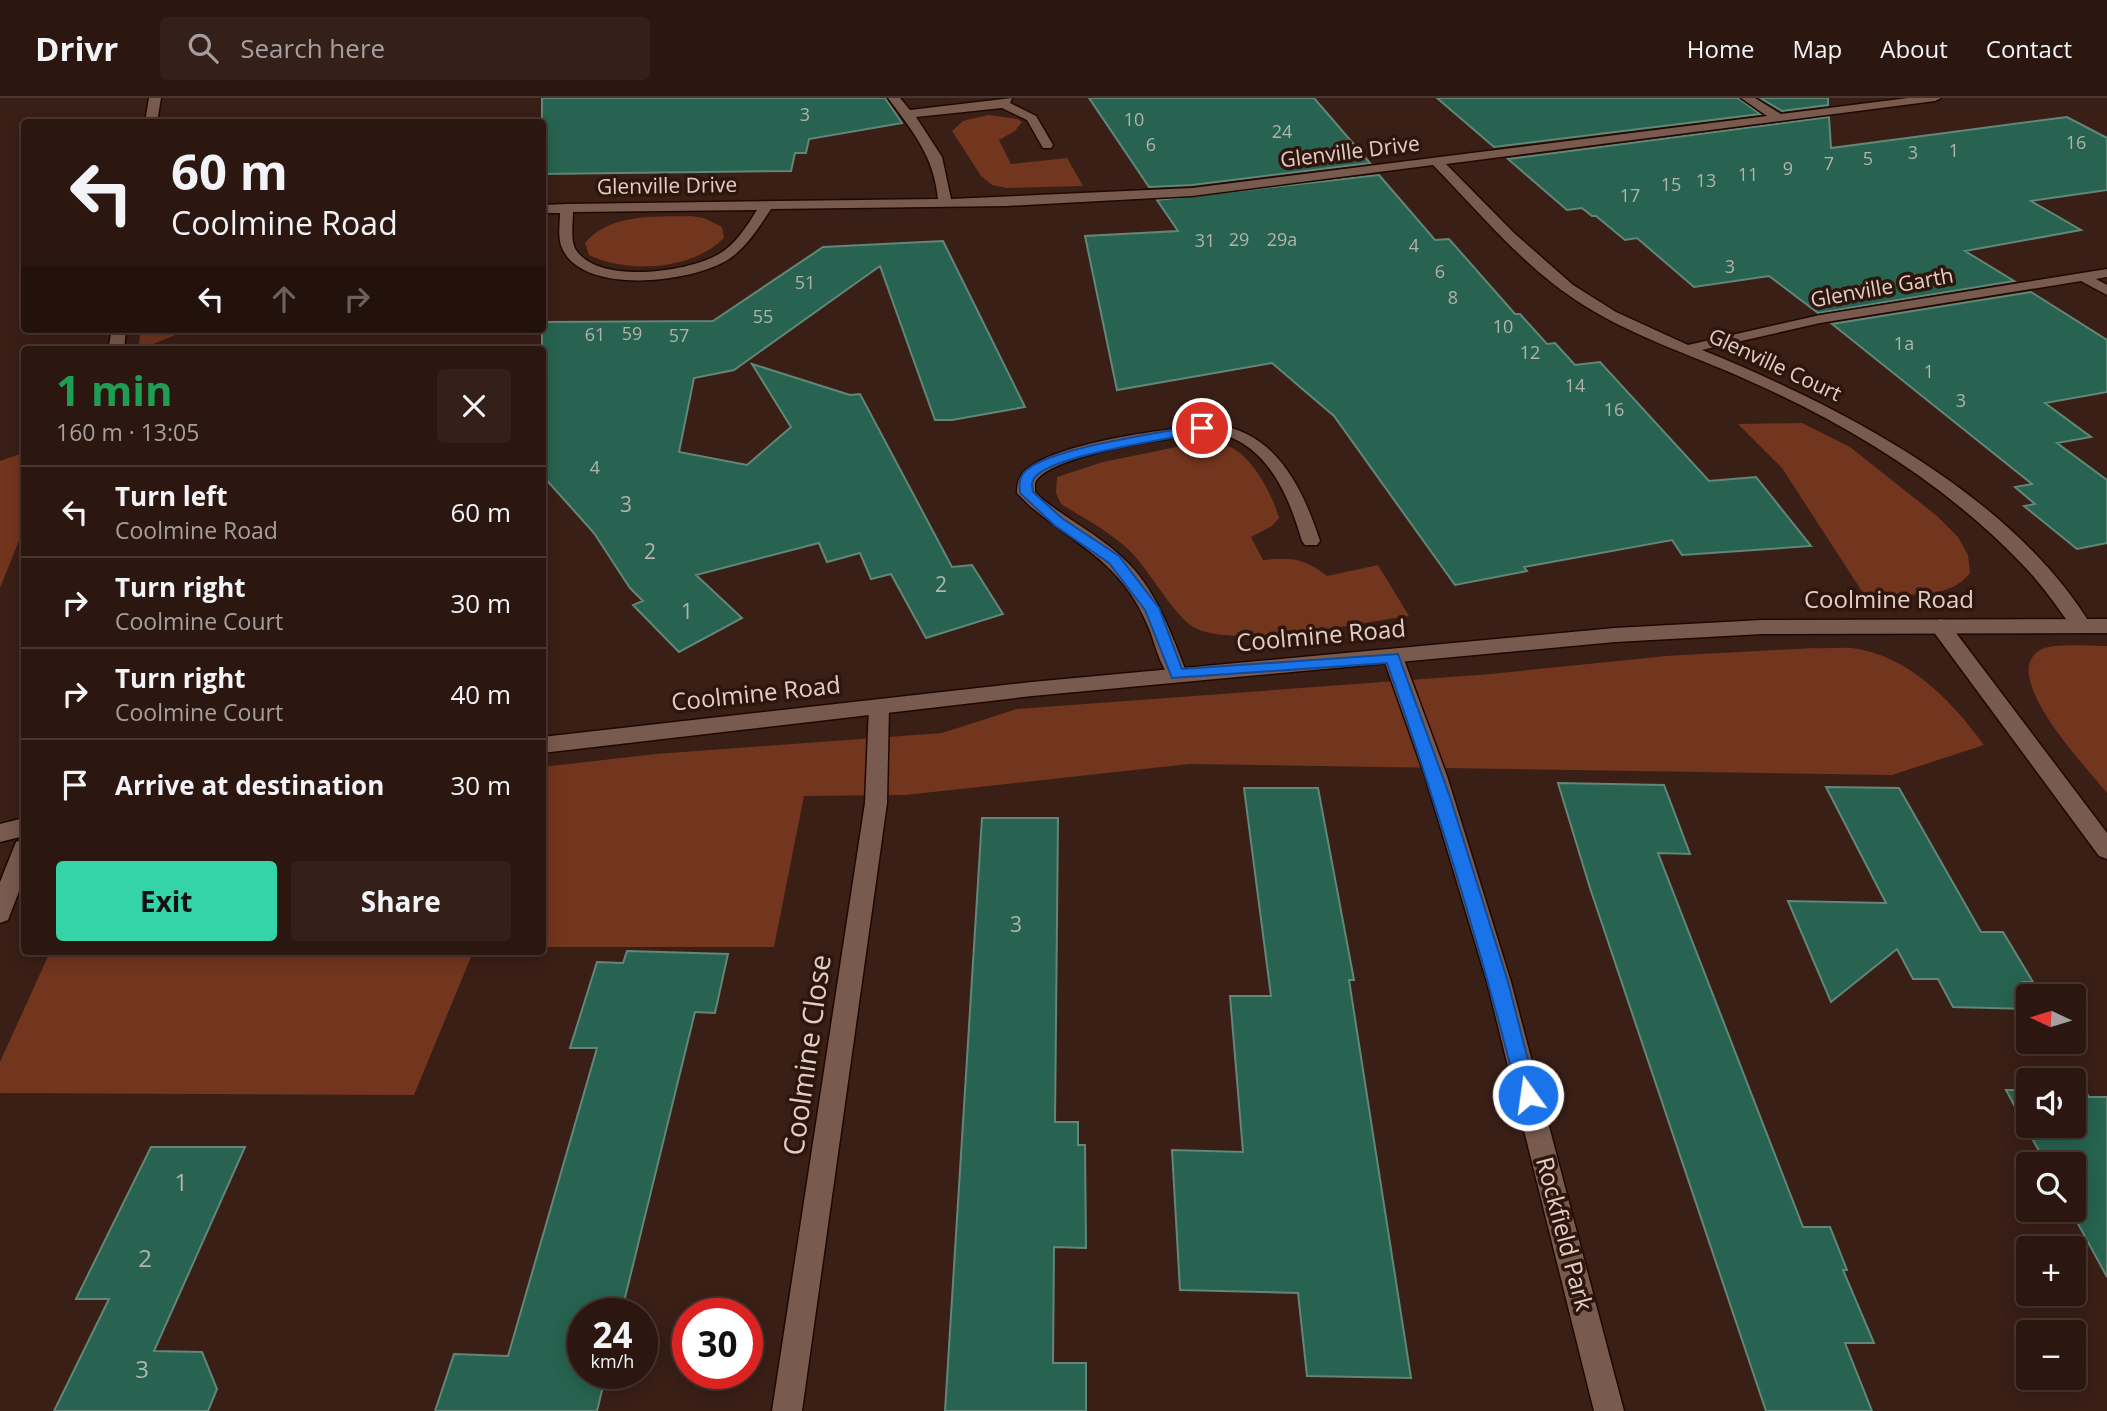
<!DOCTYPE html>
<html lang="en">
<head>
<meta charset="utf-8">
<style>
	:root { --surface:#2c1710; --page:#342019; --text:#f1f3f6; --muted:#a69f9f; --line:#483630; --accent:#34d4a8 }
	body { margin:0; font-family:"Open Sans",sans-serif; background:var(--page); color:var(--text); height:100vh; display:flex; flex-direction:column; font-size:26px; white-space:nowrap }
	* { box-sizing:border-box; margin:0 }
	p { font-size:23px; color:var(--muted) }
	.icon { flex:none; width:38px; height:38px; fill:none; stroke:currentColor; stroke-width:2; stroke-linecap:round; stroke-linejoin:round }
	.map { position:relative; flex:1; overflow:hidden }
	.sheet { position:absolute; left:21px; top:248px; width:525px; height:609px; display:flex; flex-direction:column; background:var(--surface); border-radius:7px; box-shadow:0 4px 18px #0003,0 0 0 2px var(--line) }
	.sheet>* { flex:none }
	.banner { position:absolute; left:21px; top:21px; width:525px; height:214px; border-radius:7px; box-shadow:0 4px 18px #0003,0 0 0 2px var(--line); background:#2c1710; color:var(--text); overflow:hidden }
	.needle { width:46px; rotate:274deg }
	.tools { position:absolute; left:2016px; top:886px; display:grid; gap:14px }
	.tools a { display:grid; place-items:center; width:70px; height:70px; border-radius:7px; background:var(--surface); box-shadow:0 4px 18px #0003,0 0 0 2px var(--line); font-size:35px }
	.speed { position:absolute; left:567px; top:1200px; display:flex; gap:14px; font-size:35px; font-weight:700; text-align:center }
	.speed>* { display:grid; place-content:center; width:91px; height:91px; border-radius:50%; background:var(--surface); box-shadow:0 4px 18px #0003,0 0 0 2px var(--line); line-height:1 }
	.speed small { font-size:18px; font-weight:400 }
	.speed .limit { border:10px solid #d22; background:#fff; color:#111 }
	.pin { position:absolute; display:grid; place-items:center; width:60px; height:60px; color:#fff; margin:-30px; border:4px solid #fff; border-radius:50%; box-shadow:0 2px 7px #0007 }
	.me { position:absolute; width:77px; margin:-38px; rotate:346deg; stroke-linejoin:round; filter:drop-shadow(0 0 5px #0008) }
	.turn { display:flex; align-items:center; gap:24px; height:147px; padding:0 35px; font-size:32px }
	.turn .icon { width:91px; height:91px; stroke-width:2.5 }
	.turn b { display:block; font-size:49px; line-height:60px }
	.lanes { display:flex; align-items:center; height:66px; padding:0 35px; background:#0003; justify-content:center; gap:35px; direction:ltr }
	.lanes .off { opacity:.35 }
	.round { display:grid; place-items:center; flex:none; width:74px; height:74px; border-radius:7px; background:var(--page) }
	.headline { display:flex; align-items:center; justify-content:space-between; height:119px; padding:0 35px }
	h1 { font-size:42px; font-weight:700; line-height:52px; color:#1e9e55 }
	.action { display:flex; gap:14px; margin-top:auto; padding:14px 35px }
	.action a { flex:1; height:80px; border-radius:7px; background:var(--accent); color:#111; font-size:28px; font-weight:700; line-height:80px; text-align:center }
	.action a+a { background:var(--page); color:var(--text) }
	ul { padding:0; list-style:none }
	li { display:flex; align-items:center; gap:21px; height:91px; padding:0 35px; border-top:2px solid var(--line) }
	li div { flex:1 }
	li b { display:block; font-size:26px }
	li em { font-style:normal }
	header { display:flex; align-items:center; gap:42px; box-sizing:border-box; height:98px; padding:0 35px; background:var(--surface); border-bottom:2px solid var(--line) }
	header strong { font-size:33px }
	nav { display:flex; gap:38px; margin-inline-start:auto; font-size:24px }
	.search { width:490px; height:63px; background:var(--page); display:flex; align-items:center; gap:18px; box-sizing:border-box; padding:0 24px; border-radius:7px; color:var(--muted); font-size:26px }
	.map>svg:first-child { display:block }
	.green { fill:#72351e }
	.building { fill:#276350; stroke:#628678; stroke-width:2 }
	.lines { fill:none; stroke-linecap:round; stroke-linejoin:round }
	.pedestrian-casing { stroke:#200802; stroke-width:3 }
	.minor-casing { stroke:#200802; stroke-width:3 }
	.tertiary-casing { stroke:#200802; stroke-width:3 }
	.pedestrian { fill:#795a4f; fill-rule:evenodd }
	.minor { fill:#795a4f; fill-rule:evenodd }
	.tertiary { fill:#795a4f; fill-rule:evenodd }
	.route { fill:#1a73e8; stroke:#114b97; stroke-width:2 }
	.labels { text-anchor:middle; stroke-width:7; stroke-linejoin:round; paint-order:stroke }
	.far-number-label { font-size:18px; fill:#b2b3aa }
	.far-street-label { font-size:21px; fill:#e1cec8; stroke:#2f160c }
	.number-label { font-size:21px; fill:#b2b3aa }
	.street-label { font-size:24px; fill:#e1cec8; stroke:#2f160c }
	.near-number-label { font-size:24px; fill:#b2b3aa }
	.near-street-label { font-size:28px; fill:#e1cec8; stroke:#2f160c }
</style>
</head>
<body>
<header>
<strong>Drivr</strong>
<div class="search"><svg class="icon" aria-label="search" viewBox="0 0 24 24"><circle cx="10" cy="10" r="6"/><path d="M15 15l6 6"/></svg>Search here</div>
<nav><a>Home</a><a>Map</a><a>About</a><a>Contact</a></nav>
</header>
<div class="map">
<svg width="2107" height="1313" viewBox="0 0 2107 1313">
	<rect width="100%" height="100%" fill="#3a1f16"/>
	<!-- green -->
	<path class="green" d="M988,17L1018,21L1022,24L1015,33L999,42L1011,66L1067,60L1083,88L1007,90L992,87L981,78L952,33L963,23Z
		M690,118L704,120L722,129L724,140C692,172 629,176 589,157L585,145C610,115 654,119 690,118Z
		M141,231H191L138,252Z
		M1802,325L1850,349L1937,418L1958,439L1968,457L1970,475C1947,505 1897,495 1863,495L1782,370L1738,326Z
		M1201,344C1212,345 1224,345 1234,351C1254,362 1273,398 1279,420L1272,428L1251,439L1263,462C1290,459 1305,460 1327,478L1378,467L1409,518C1358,525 1242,550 1197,531C1176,522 1150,473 1131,454C1112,435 1084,420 1061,406L1056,395L1057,379L1103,364Z
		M20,356V440L0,490V363Z
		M2107,548V695C2089,672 1994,574 2042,551C2055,545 2091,548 2107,548Z
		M1814,550C1830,551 1848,548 1863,552C1914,563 1955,607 1984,647L1892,677L1189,666L905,697L804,698L774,849H543L542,669L656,656L942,635L1017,611L1491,576L1666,558Z
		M50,854H473L414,997L0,995V964Z"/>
	<!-- building -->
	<path class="building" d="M542,0H885L902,25L809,41L806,55H795L791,73L542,76Z
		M1089,0H1314L1370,65L1192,87L1149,89Z
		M1437,0H1738L1760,16L1494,49Z
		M1760,0H1828V7L1782,13Z
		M1829,19L1831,50L2067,19L2107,40V92L2031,103L2081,132L1965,153L2014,183L1818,215L1769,178L1694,189L1637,140L1625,142L1596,118H1592L1582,110L1567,112L1508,61Z
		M1379,77L1435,142L1449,141L1515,216H1520L1547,246L1555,245L1575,267L1600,264L1709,383L1756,379L1811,448L1682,457L1672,442L1524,469L1527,473L1455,487L1334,318L1272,265L1117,292L1085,138L1178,133L1157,102Z
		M943,143L1025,309L952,322H935L880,168L734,272L694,280L679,354L747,367L791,329L752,266L850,297L860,296L952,469L972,467L1003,516L926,540L891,476L871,481L860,455L827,464L819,445L696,477L742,520L679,554L633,507L643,503L630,490L594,435L542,377V224L713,223L823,149Z
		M2031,194L2107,242V294L2045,305L2091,339L2057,345L2107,382V445L2077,451L2024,408L2035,406L2015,389L2032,386L1832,226Z
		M1558,685L1664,687L1690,756L1658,755L1803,1129H1830L1847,1172H1843L1874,1245H1845L1872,1313H1766L1590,790Z
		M1826,689L1899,690L1981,834H2003L2033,884H2023L2031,898H2028V911L1953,909L1938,881H1913L1897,851L1831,904L1788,803L1886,805Z
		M1244,690H1318L1354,882H1349L1411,1280L1307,1278L1298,1195L1180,1192L1172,1052L1243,1054L1230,898H1271Z
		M982,720H1058L1055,1024H1078V1047H1085L1086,1150L1054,1149L1053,1265H1086V1313H945Z
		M627,853L728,856L715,915L695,914L621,1216H583V1276H606L597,1313H435L454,1256L508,1258L597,950H570L597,864L623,865Z
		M2084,991L2089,999H2107V1179L2070,1111H2074V1066H2046L2006,992H2028V1027H2074V992Z
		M151,1049H245L154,1253L202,1254L217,1291L208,1313H54L109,1201H76Z"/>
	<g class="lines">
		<defs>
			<path id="pedestrian" d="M24,720V738L0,744V726Z"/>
			<path id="minor" d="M888,0H900L910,12L1012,0L1010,5L1036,18L1053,47L1051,50H1043L1027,22L1002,10L916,19L942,59L951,101L1192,90L1767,18L1741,0H1755L1781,16L1908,0H1941L1935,3L1446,66L1514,135L1573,187L1616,214L1688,247L1820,217L2107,171V179L2096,181L2107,187V197L2081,183L1820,225L1702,252C1840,308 2011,396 2091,527L2088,532H2074C2057,509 2041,485 2021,465C1946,387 1852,329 1754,285C1698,259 1638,241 1585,208C1526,172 1481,116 1433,67L1192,98L1006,108L771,111C759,129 747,149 729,161C694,184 586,198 563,152C557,141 560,126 560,115H542V107L567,106L938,101C934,58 913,34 888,0ZM757,112C747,128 736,146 719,156C689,174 599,187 576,152C570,142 573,125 573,114Z
				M1216,327C1276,334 1303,391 1320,443L1317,447H1305L1302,443C1291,406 1276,366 1242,345C1234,340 1226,337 1217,337C1186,335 1046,357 1035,385V394L1042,401C1070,423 1104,440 1129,466C1158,496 1172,538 1187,576L1177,583C1161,578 1155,543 1148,528C1121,464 1080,450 1030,408L1017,395C1017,387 1018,381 1023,375C1049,345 1175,329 1216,327Z
				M1940,521L1947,523L2107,735V761L2099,758L1933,533L1930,528Z
				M1393,552L1403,559L1447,678L1511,884L1624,1313H1594L1487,884L1425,678L1383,559Z
				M879,602L886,604L889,609L887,705L802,1313H772L865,705L869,609L872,604Z"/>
			<path id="tertiary" d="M149,0H161L157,24H145Z
				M112,231H126L124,252H108Z
				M2107,521V535L1762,536L1615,544L1032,598L542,655V639L1032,584L1615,530L1762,522Z
				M24,741V780L8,822L0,825V784L16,744Z"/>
		</defs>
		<!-- pedestrian casing -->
		<use href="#pedestrian" class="pedestrian-casing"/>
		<!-- minor casing -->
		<use href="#minor" class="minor-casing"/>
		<!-- tertiary casing -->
		<use href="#tertiary" class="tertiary-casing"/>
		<!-- pedestrian -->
		<use href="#pedestrian" class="pedestrian"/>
		<!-- minor -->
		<use href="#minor" class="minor"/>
		<!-- tertiary -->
		<use href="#tertiary" class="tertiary"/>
	</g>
	<!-- route -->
	<path class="route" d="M1202,327L1207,328V333C1173,341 1054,356 1035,379C1031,384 1032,388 1033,394L1063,421L1119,458L1159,510L1182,571L1398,556L1450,699L1508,884L1537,997L1535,1004L1528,1006L1521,1004L1518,997C1481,851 1437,707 1387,565L1172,580L1145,512L1109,465L1054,427L1020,395C1019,386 1019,377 1028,371C1055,349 1164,334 1202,327Z"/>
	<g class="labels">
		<!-- far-number labels -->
		<g class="far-number-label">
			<text x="805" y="23">3</text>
			<text x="1134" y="28">10</text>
			<text x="1282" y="40">24</text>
			<text x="2076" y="51">16</text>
			<text x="1151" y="53">6</text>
			<text x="1954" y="59">1</text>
			<text x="1913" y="61">3</text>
			<text x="1868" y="67">5</text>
			<text x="1829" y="72">7</text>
			<text x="1788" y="77">9</text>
			<text x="1748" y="83">11</text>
			<text x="1706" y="89">13</text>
			<text x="1671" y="93">15</text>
			<text x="1630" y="104">17</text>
			<text x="1239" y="148">29</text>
			<text x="1282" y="148">29a</text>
			<text x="1205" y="149">31</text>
			<text x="1414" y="154">4</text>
			<text x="1730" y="175">3</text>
			<text x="1440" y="180">6</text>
			<text x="805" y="191">51</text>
			<text x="1453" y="206">8</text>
			<text x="763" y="225">55</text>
			<text x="1503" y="235">10</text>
			<text x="632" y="242">59</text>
			<text x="595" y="243">61</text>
			<text x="679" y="244">57</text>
			<text x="1904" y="252">1a</text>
			<text x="1530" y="261">12</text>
			<text x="1929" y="280">1</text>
			<text x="1575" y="294">14</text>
			<text x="1961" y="309">3</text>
			<text x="1614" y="318">16</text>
			<text x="595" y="376">4</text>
		</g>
		<!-- far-street labels -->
		<g class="far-street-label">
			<text transform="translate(1350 54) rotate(-7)" y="7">Glenville Drive</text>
			<text transform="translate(667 88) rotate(-1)" y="7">Glenville Drive</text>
			<text transform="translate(1882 190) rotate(-10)" y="7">Glenville Garth</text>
			<text transform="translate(1775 267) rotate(25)" y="7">Glenville Court</text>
		</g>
		<!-- number labels -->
		<g class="number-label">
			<text x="626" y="414">3</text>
			<text x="650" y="461">2</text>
			<text x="941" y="494">2</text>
			<text x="687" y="521">1</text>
			<text x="1016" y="834">3</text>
		</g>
		<!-- street labels -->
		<g class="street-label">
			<text x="1889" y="510">Coolmine Road</text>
			<text transform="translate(1321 538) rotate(-5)" y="8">Coolmine Road</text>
			<text transform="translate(756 596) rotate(-6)" y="8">Coolmine Road</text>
			<text transform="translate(1564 1136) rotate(75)" y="8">Rockfield Park</text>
		</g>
		<!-- near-number labels -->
		<g class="near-number-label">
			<text x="181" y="1093">1</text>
			<text x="145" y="1169">2</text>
			<text x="142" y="1280">3</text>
		</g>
		<!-- near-street labels -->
		<g class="near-street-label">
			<text transform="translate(807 957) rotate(-82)" y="10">Coolmine Close</text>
		</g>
	</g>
</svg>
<div class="tools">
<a><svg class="needle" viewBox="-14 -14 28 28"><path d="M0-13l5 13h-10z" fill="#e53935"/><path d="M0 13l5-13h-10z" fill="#a69f9f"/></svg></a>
<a><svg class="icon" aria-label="sound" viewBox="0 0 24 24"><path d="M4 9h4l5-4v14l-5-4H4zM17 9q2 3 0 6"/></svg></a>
<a><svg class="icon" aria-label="search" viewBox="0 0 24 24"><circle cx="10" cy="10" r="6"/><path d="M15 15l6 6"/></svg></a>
<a>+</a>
<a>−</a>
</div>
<div class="speed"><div>24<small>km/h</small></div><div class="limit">30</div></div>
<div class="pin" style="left:1202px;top:330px;background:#d93025"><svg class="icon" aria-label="arrive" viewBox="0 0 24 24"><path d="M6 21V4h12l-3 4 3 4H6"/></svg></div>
<svg class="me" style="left:1528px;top:997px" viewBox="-20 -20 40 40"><circle r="17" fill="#1a73e8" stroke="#fff" stroke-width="3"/><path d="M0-11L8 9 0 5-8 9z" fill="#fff"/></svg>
<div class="banner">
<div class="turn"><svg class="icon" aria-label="left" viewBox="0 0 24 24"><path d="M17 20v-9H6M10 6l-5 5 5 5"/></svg><div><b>60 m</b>Coolmine Road</div></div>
<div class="lanes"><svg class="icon" aria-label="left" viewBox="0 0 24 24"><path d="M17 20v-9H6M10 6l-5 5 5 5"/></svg><svg class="icon off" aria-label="ahead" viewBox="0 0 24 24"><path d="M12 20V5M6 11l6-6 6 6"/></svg><svg class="icon off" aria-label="right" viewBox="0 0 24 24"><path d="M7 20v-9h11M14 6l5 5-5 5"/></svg></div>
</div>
<section class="sheet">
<div class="headline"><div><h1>1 min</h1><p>160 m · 13:05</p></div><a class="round"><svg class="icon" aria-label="close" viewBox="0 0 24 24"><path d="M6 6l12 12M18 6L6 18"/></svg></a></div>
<ul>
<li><svg class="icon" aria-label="left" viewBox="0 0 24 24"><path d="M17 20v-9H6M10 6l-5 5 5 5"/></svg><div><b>Turn left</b><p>Coolmine Road</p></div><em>60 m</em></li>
<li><svg class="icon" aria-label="right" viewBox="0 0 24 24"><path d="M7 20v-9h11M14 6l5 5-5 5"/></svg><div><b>Turn right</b><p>Coolmine Court</p></div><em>30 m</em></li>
<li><svg class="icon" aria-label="right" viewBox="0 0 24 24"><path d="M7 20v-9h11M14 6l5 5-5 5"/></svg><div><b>Turn right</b><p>Coolmine Court</p></div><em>40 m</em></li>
<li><svg class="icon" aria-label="arrive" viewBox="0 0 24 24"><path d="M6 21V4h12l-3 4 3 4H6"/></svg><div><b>Arrive at destination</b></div><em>30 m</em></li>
</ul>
<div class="action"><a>Exit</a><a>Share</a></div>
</section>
</div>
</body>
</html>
